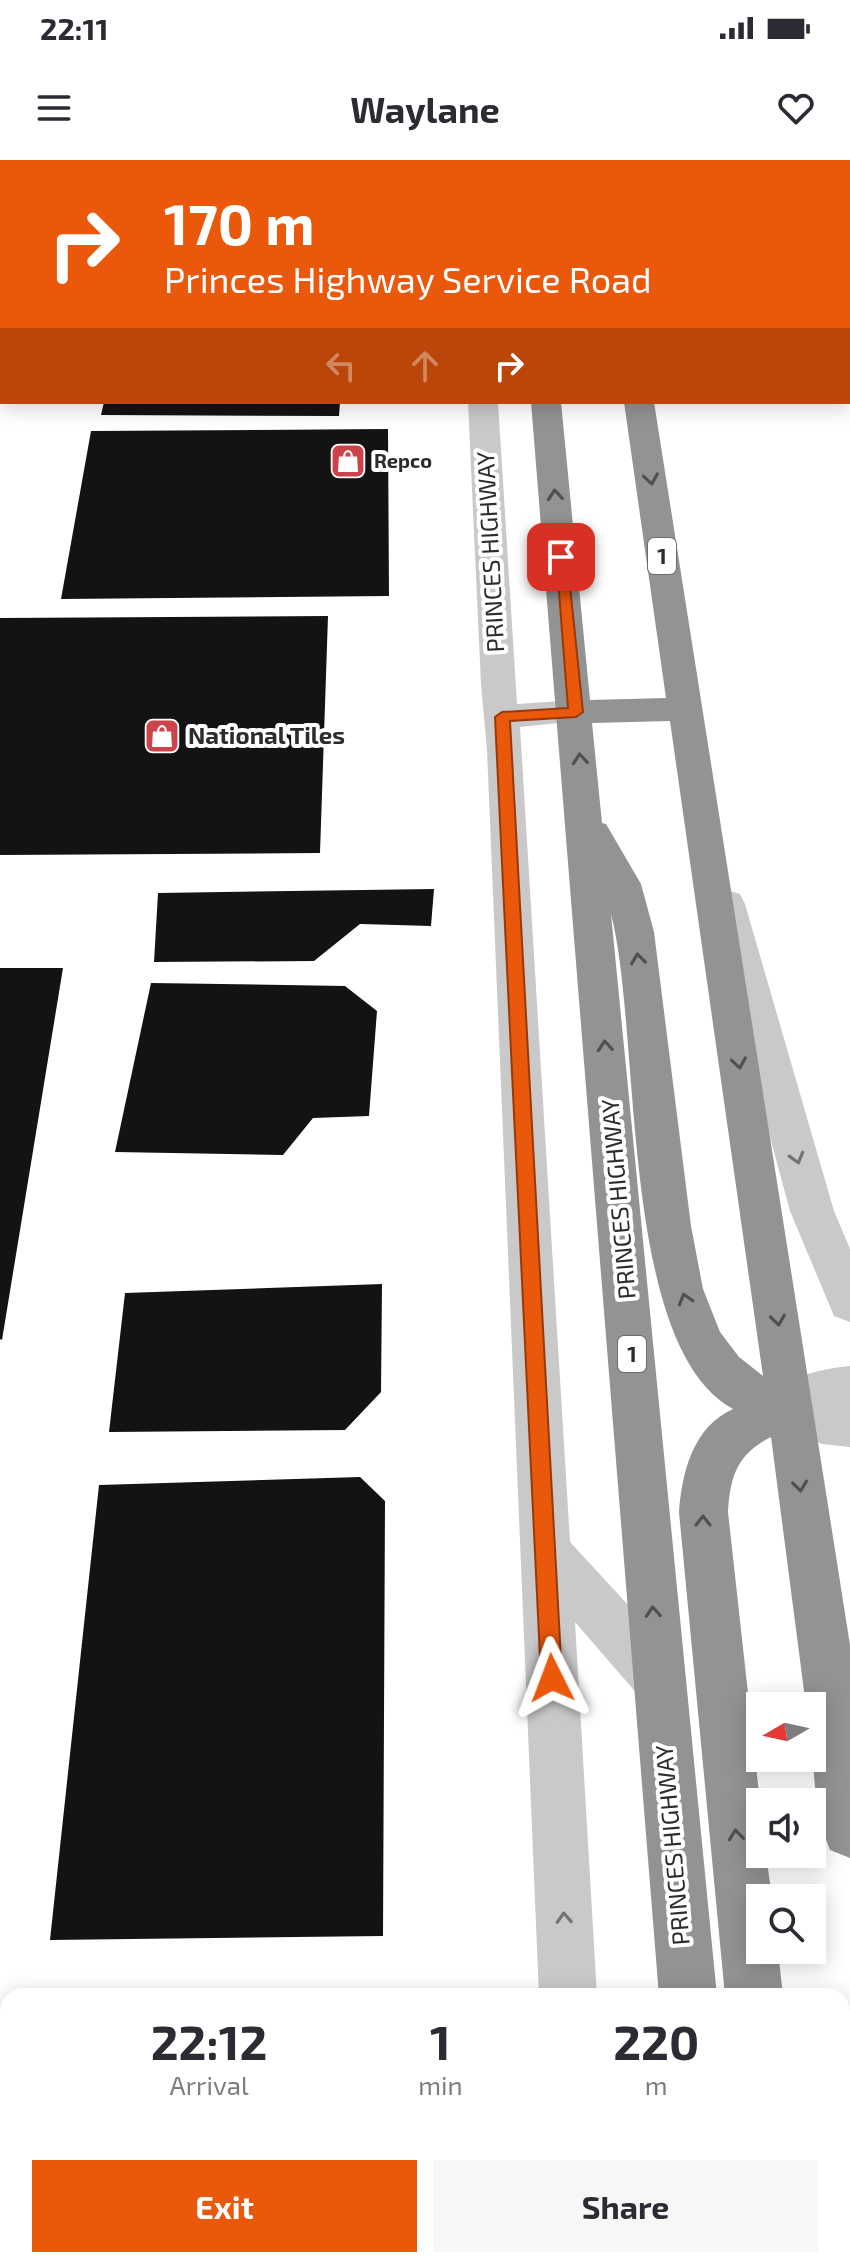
<!DOCTYPE html>
<html lang="en">
<head>
<meta charset="utf-8">
<style>
	:root { --surface:#fff; --page:#f7f7f7; --text:#2b2b33; --muted:#7c7c81; --accent:#ea580c }
	body { margin:0; font-family:"Exo 2",sans-serif; background:var(--page); color:var(--text); height:100vh; display:flex; flex-direction:column; font-size:30px; white-space:nowrap }
	* { box-sizing:border-box; margin:0 }
	p { font-size:26px; color:var(--muted) }
	.icon { flex:none; width:44px; height:44px; fill:none; stroke:currentColor; stroke-width:2; stroke-linecap:round; stroke-linejoin:round }
	.map { position:relative; flex:1; overflow:hidden }
	.details { position:absolute; left:0px; top:1828px; width:850px; height:280px; display:flex; flex-direction:column; background:var(--surface); border-radius:24px 24px 0 0; box-shadow:0 4px 20px #0003 }
	.details>* { flex:none }
	.guide { position:absolute; left:0px; top:0px; width:850px; height:244px; box-shadow:0 4px 20px #0003; background:#ea580c; color:#fff; overflow:hidden }
	.needle { width:52px; rotate:261deg }
	.buttons { position:absolute; left:746px; top:1532px; display:grid; gap:16px }
	.buttons a { display:grid; place-items:center; width:80px; height:80px; border-radius:0px; background:var(--surface); box-shadow:0 4px 20px #0003; font-size:40px }
	.pin { position:absolute; display:grid; place-items:center; width:68px; height:68px; color:#fff; margin:-34px; border-radius:16px; box-shadow:0 4px 12px #0006 }
	.me { position:absolute; width:88px; margin:-44px; rotate:357deg; stroke-linejoin:round; filter:drop-shadow(0 0 6px #0008) }
	.turn { display:flex; align-items:center; gap:28px; height:168px; padding:0 32px; font-size:36px }
	.turn .icon { width:104px; height:104px; stroke-width:2.5 }
	.turn b { display:block; font-size:56px; line-height:68px }
	.lanes { display:flex; align-items:center; height:76px; padding:0 32px; background:#0003; justify-content:center; gap:40px; direction:ltr }
	.lanes .off { opacity:.35 }
	.eta { display:flex; justify-content:space-evenly; align-items:center; height:136px; text-align:center }
	.eta b { font-size:48px; font-weight:700; line-height:56px }
	.cta { display:flex; gap:16px; margin-top:auto; padding:16px 32px }
	.cta a { flex:1; height:92px; border-radius:0px; background:var(--accent); color:#fff; font-size:32px; font-weight:700; line-height:92px; text-align:center }
	.cta a+a { background:var(--page); color:var(--text) }
	.status { display:flex; justify-content:space-between; align-items:center; height:56px; padding:0 40px; background:var(--surface); direction:ltr }
	.status svg { height:22px; fill:currentColor }
	header { display:flex; justify-content:space-between; align-items:center; height:104px; padding:0 32px; background:var(--surface); font-size:36px; font-weight:700 }
	.map>svg:first-child { display:block }
	.building { fill:#131313 }
	.lines { fill:none; stroke-linecap:round; stroke-linejoin:round }
	.minor { fill:#c9c9c9; fill-rule:evenodd }
	.highway { fill:#939393; fill-rule:evenodd }
	.oneway { stroke:#505050 }
	.oneway2 { stroke:#737373 }
	.route { fill:#ea580c; stroke:#983908; stroke-width:2 }
	.labels { text-anchor:middle; stroke-width:8; stroke-linejoin:round; paint-order:stroke }
	.far-poi-label { font-size:20px; font-weight:bold; fill:#2c2c2c; stroke:#fff; text-anchor:start }
	.shield { fill:#fff; stroke:#6b6b6b; stroke-width:2 }
	.shield-label { font-size:22px; font-weight:bold; fill:#2c2c2c }
	.street-label { font-size:24px; fill:#2c2c2c; stroke:#fff }
	.poi-label { font-size:24px; font-weight:bold; fill:#2c2c2c; stroke:#fff; text-anchor:start }
</style>
</head>
<body>
<div class="status"><b>22:11</b><svg viewBox="0 0 49 12"><path d="M0 12V9h3v3zM5 12V6h3v6zM10 12V3h3v9zM15 12V0h3v12zM26 1h20v11H26zM47 4h2v5h-2z"/></svg></div>
<header><svg class="icon" aria-label="menu" viewBox="0 0 24 24"><path d="M4 6h16M4 12h16M4 18h16"/></svg>Waylane<svg class="icon" aria-label="heart" viewBox="0 0 24 24"><path d="M12 20l-8-8c-3-5 5-10 8-4 3-6 11-1 8 4z"/></svg></header>
<div class="map">
<svg width="850" height="2108" viewBox="0 0 850 2108">
	<rect width="100%" height="100%" fill="#fff"/>
	<!-- building -->
	<path class="building" d="M104,242H340L339,256L101,255Z
		M388,269L389,436L61,439L91,271Z
		M328,456L320,693L0,695V458Z
		M434,729L431,766L360,764L314,801L154,802L158,733Z
		M0,808H63L2,1180L0,1179Z
		M151,823L345,826L377,851L369,956L313,958L283,995L115,992Z
		M382,1124L381,1232L345,1270L109,1272L125,1133Z
		M360,1317L385,1341L383,1776L50,1780L99,1325Z
		M20,2100H378V2108H19Z"/>
	<g class="lines">
		<!-- minor -->
		<path class="minor" d="M458,0H482V2H458Z
			M468,242H498L517,544L576,540L588,544L593,552L588,560L520,567L570,1382L677,1498L684,1517L677,1536L658,1543L639,1536L575,1462L597,1836H539L487,590L481,524Z
			M726,730L740,734L745,744L834,1051L850,1089V1162L834,1156L790,1051L707,744L712,734Z
			M850,1206V1287L822,1284L774,1264L767,1249C783,1215 816,1210 850,1206Z
			M550,2100H614V2108H550Z"/>
		<!-- highway -->
		<path class="highway" d="M512,0H536V2H512Z
			M590,0H614V2H590Z
			M531,242H561L590,540L666,538L624,242H654L850,1485V1698L830,1690C812,1646 812,1593 812,1546H806L771,1277C737,1294 730,1317 728,1352L760,1642V1694H766L772,1738H760V1790H778L783,1836H725L679,1352C682,1312 693,1267 733,1249C618,1186 642,873 611,754L717,1836H659ZM670,561L763,1216L739,1197L720,1172L703,1129L691,1066L654,772L641,724L606,664L602,663L592,563Z
			M683,2100H747L748,2108H684Z
			M751,2100H815L816,2108H752Z"/>
	</g>
	<!-- one-way arrows -->
	<defs><path id="oneway-chevron" d="M-2-3.5L2.5 0L-2 3.5" fill="none" stroke-width="1.6" stroke-linecap="round" stroke-linejoin="round" transform="scale(2)"/></defs>
	<g class="oneway">
		<use href="#oneway-chevron" transform="translate(651 319) rotate(81)"/>
		<use href="#oneway-chevron" transform="translate(555 335) rotate(-95)"/>
		<use href="#oneway-chevron" transform="translate(580 599) rotate(-95)"/>
		<use href="#oneway-chevron" transform="translate(638 799) rotate(-97)"/>
		<use href="#oneway-chevron" transform="translate(605 886) rotate(-95)"/>
		<use href="#oneway-chevron" transform="translate(739 903) rotate(81)"/>
		<use href="#oneway-chevron" transform="translate(685 1139) rotate(-107)"/>
		<use href="#oneway-chevron" transform="translate(778 1160) rotate(82)"/>
		<use href="#oneway-chevron" transform="translate(800 1326) rotate(83)"/>
		<use href="#oneway-chevron" transform="translate(703 1361) rotate(-90)"/>
		<use href="#oneway-chevron" transform="translate(653 1452) rotate(-94)"/>
		<use href="#oneway-chevron" transform="translate(736 1675) rotate(-96)"/>
	</g>
	<g class="oneway2">
		<use href="#oneway-chevron" transform="translate(797 998) rotate(74)"/>
		<use href="#oneway-chevron" transform="translate(564 1758) rotate(-93)"/>
	</g>
	<!-- route -->
	<path class="route" d="M556,394L567,397L583,552L576,557L510,561L562,1518L559,1526L552,1529L544,1526L541,1518L495,557L502,552L568,548Z"/>
	<!-- icons -->
	<defs>
		<symbol id="shop-square" viewBox="-11 -11 22 22"><rect x="-9" y="-9" width="18" height="18" rx="4" fill="#ce4349" stroke="#fff"/><path d="M-5-2.5h2.3a2.7 3.5 0 0 1 5.4 0H5L5.5 6h-11ZM-1.5-2.5h3a1.5 2.3 0 0 0-3 0Z" fill="#fff"/></symbol>
	</defs>
	<g fill-rule="evenodd">
		<use href="#shop-square" x="328" y="281" width="40" height="40"/>
		<use href="#shop-square" x="142" y="556" width="40" height="40"/>
	</g>
	<g class="labels">
		<!-- far-poi labels -->
		<g class="far-poi-label">
			<text x="374" y="308">Repco</text>
		</g>
		<!-- shield labels -->
		<g class="shield">
			<rect x="648" y="378" width="28" height="36" rx="6"/>
			<rect x="618" y="1176" width="28" height="36" rx="6"/>
		</g>
		<g class="shield-label">
			<text x="662" y="404">1</text>
			<text x="632" y="1202">1</text>
		</g>
		<!-- street labels -->
		<g class="street-label">
			<text transform="translate(491 392) rotate(-93)" y="8">PRINCES HIGHWAY</text>
			<text transform="translate(619 1039) rotate(-95)" y="8">PRINCES HIGHWAY</text>
			<text transform="translate(673 1685) rotate(-95)" y="8">PRINCES HIGHWAY</text>
		</g>
		<!-- poi labels -->
		<g class="poi-label">
			<text x="188" y="584">National Tiles</text>
		</g>
	</g>
</svg>
<div class="buttons">
<a><svg class="needle" viewBox="-14 -14 28 28"><path d="M0-13l5 13h-10z" fill="#e53935"/><path d="M0 13l5-13h-10z" fill="#7c7c81"/></svg></a>
<a><svg class="icon" aria-label="sound" viewBox="0 0 24 24"><path d="M4 9h4l5-4v14l-5-4H4zM17 9q2 3 0 6"/></svg></a>
<a><svg class="icon" aria-label="search" viewBox="0 0 24 24"><circle cx="10" cy="10" r="6"/><path d="M15 15l6 6"/></svg></a>
</div>
<div class="pin" style="left:561px;top:397px;background:#d93025"><svg class="icon" aria-label="arrive" viewBox="0 0 24 24"><path d="M6 21V4h12l-3 4 3 4H6"/></svg></div>
<svg class="me" style="left:552px;top:1518px" viewBox="-20 -20 40 40"><path d="M0-17L14 15 0 8-14 15z" fill="#ea580c" stroke="#fff" stroke-width="4"/></svg>
<div class="guide">
<div class="turn"><svg class="icon" aria-label="right" viewBox="0 0 24 24"><path d="M7 20v-9h11M14 6l5 5-5 5"/></svg><div><b>170 m</b>Princes Highway Service Road</div></div>
<div class="lanes"><svg class="icon off" aria-label="left" viewBox="0 0 24 24"><path d="M17 20v-9H6M10 6l-5 5 5 5"/></svg><svg class="icon off" aria-label="ahead" viewBox="0 0 24 24"><path d="M12 20V5M6 11l6-6 6 6"/></svg><svg class="icon" aria-label="right" viewBox="0 0 24 24"><path d="M7 20v-9h11M14 6l5 5-5 5"/></svg></div>
</div>
<section class="details">
<div class="eta">
<div><b>22:12</b><p>Arrival</p></div>
<div><b>1</b><p>min</p></div>
<div><b>220</b><p>m</p></div>
</div>
<div class="cta"><a>Exit</a><a>Share</a></div>
</section>
</div>
</body>
</html>
